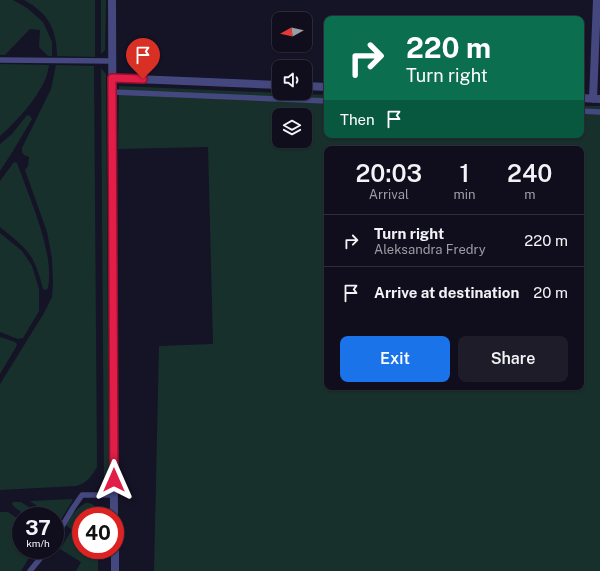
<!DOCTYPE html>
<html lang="en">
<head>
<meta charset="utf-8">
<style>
	:root { --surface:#100e1c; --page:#1e1c29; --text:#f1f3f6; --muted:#9c9ca3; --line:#302e3b; --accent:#1a73e8 }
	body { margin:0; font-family:"Public Sans",sans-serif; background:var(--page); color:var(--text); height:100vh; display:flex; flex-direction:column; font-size:15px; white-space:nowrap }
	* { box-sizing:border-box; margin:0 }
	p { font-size:13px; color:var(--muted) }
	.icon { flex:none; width:22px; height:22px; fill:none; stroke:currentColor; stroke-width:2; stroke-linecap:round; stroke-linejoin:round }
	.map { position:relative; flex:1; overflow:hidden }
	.sheet { position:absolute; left:324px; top:146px; width:260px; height:244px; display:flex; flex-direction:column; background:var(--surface); border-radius:8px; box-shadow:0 1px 3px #0004,0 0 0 1px var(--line) }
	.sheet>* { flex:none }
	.top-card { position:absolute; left:324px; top:16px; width:260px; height:122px; border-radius:8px; box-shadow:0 1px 3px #0004,0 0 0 1px var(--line); background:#0b6e4f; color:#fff; overflow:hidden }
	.needle { width:26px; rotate:262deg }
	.buttons { position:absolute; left:272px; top:12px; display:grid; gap:8px }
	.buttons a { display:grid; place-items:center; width:40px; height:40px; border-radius:8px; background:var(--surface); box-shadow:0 1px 3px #0004,0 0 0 1px var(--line); font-size:20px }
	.speed { position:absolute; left:12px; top:507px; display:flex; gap:8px; font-size:20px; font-weight:700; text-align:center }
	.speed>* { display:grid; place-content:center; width:52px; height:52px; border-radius:50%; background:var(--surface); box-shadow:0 1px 3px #0004,0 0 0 1px var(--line); line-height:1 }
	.speed small { font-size:10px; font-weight:400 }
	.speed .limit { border:6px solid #d22; background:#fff; color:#111 }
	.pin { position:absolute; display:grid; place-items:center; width:34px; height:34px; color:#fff; margin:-41px -17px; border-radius:50% 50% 50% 0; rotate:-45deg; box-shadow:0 0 4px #0007 }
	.pin .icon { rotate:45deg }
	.me { position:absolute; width:44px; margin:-22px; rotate:0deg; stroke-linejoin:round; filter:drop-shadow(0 0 3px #0008) }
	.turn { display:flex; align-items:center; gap:14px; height:84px; padding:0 16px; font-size:18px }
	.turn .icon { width:52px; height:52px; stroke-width:2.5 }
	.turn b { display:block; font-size:28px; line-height:34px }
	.then { display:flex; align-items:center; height:38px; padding:0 16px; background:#0003; gap:8px; font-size:15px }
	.eta { display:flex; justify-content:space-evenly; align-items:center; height:68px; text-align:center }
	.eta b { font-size:24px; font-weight:600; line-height:28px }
	.button { display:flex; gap:8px; margin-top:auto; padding:8px 16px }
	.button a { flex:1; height:46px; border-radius:8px; background:var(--accent); color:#fff; font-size:16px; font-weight:600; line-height:46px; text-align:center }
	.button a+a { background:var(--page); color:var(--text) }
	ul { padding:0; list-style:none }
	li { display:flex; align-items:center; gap:12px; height:52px; padding:0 16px; border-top:1px solid var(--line) }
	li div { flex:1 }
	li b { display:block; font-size:15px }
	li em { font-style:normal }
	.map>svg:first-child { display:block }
	.green { fill:#17302c; fill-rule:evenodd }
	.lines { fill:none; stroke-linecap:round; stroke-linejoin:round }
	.service { stroke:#45487f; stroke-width:5.5 }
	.minor { stroke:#45487f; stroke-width:8 }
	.tertiary { stroke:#45487f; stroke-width:8 }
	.route-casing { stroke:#92132f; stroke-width:10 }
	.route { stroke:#e11d48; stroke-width:7 }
</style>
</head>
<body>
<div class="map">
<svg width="600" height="571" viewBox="0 0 600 571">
	<rect width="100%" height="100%" fill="#151326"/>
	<!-- green -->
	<path class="green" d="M0,0H13L27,8L43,22L52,42V56H48L39,47L40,30L30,29L5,55H0Z
		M24,0H95V57L57,56C57,29 48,13 24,0Z
		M101,0H106L105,50L101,54Z
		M0,64L49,65C48,70 47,76 45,80C37,99 15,123 0,136Z
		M56,65L94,66L97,467C91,477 87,483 76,486L0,490V384L44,313L52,297L53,282L52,258L47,232L25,170L28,166L29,157L24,155L22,152V148L51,89Z
		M101,68L106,74L109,480H104Z
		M119,86L327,95V135H581V106H600V571H154L159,346L213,344L208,147L118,149ZM279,115H305V141H279ZM327,149H581V387H327Z
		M27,115L30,116L32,119L13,151L0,171V144L12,134Z
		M14,162L17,163C29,197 55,253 48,288L46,290L43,289C34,253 28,250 0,227V181Z
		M0,233L22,251L32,266L39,289V311L23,338L18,339L0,332Z
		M0,337L15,342L17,344L16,347L0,374Z
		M72,499L73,500L60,521L55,518V516H52L30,501Z
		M13,502H21L43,516H26C22,512 14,508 12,504Z
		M86,503C95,503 97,508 98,516H81V550H98V571H76L81,562L60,549L72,530L66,525C71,516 76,508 86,503Z
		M0,512H8L21,521V550L30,551L29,558L21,571H0Z"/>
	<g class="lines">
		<!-- service -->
		<path class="service" d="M0,60L112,61
			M112,92L327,101
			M581,111L600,112
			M55,538L73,508L82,495H114
			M30,571L47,550"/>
		<!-- minor -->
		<path class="minor" d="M112,78L279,85
			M305,86L327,87
			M581,98L600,99
			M593,99L597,0"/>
		<!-- tertiary -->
		<path class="tertiary" d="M112,0L114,516
			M115,550V571"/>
	</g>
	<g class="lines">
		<defs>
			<path id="route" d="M114,480L112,78L143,79"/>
		</defs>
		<!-- route casing -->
		<use href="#route" class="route-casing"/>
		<!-- route -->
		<use href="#route" class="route"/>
	</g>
</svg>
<div class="buttons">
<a><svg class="needle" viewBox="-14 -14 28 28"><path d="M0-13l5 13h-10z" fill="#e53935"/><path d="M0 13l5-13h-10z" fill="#9c9ca3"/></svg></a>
<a><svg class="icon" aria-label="sound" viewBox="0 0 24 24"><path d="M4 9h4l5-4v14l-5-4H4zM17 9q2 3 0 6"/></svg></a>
<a><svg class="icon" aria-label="layers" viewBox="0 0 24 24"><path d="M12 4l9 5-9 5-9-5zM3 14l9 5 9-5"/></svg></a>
</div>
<div class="speed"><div>37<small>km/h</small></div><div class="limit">40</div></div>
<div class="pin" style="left:143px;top:79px;background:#d93025"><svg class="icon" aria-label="arrive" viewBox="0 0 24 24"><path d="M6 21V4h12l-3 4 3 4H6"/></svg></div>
<svg class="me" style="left:114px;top:480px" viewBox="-20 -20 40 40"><path d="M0-17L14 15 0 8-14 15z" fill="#e11d48" stroke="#fff" stroke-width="4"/></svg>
<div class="top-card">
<div class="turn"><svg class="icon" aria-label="right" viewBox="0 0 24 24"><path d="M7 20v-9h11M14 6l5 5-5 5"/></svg><div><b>220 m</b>Turn right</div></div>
<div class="then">Then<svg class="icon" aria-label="arrive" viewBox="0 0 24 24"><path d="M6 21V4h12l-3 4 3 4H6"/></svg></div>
</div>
<section class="sheet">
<div class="eta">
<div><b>20:03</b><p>Arrival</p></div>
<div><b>1</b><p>min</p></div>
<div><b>240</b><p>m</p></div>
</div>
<ul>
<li><svg class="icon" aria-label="right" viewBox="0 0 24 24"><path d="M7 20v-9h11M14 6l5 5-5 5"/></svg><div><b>Turn right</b><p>Aleksandra Fredry</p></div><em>220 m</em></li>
<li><svg class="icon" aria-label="arrive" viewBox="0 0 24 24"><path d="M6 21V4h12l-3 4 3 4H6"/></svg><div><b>Arrive at destination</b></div><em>20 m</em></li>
</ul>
<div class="button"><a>Exit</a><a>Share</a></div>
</section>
</div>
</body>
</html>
